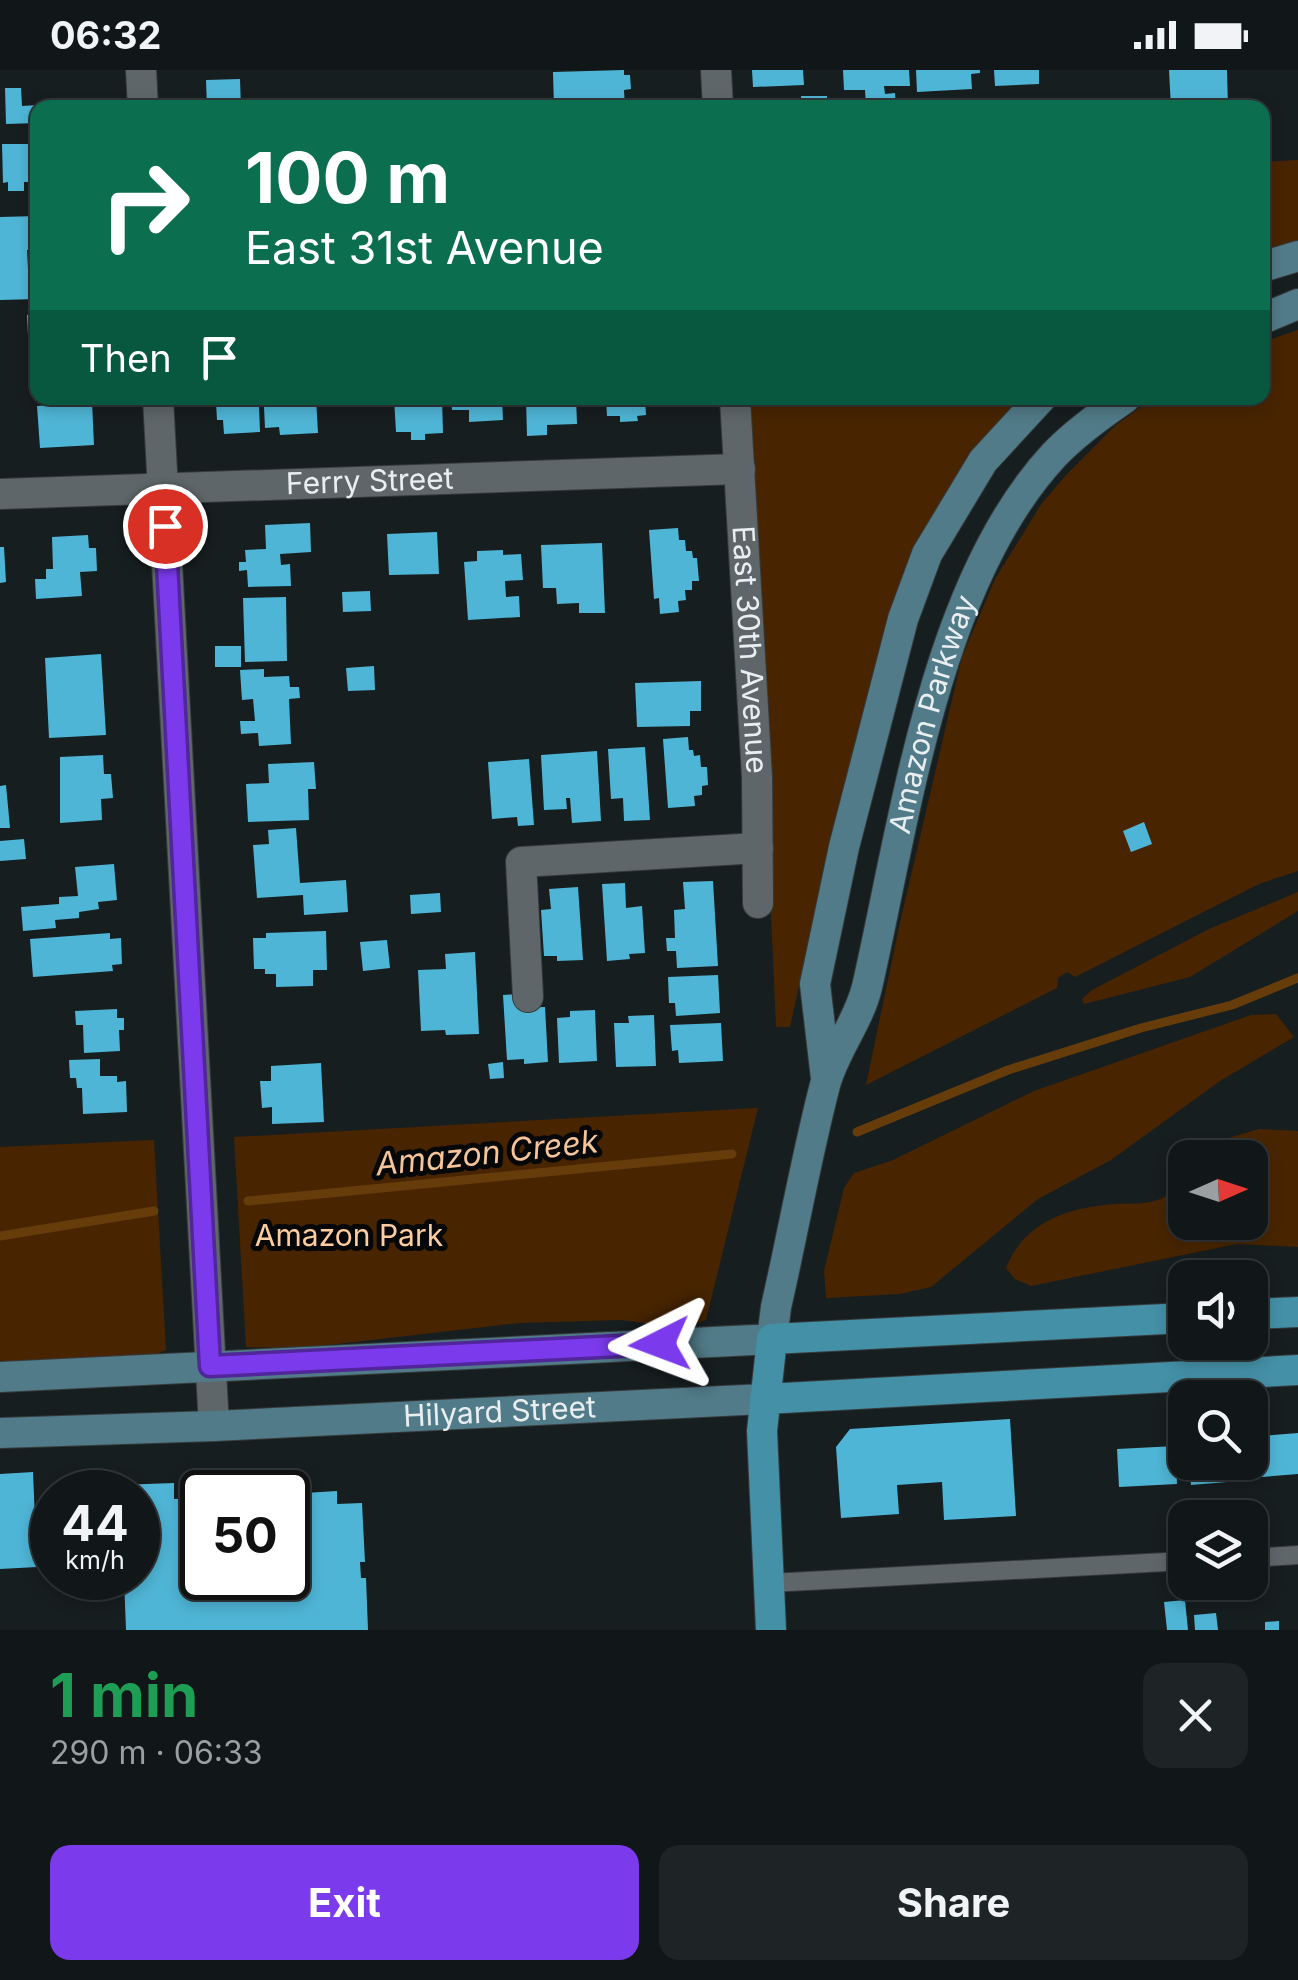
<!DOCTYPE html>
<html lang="en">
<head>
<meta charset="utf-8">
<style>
	:root { --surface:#111618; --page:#1e2325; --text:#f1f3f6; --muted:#9c9fa2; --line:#303537; --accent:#7c3aed }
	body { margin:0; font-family:Inter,sans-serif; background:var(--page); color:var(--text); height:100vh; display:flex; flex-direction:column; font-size:38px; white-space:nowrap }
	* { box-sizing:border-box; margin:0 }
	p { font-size:32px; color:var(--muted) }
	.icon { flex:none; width:55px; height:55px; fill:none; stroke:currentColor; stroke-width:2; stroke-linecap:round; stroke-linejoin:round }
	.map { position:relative; height:1560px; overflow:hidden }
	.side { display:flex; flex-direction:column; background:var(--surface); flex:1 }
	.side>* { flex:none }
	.guide { position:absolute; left:30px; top:30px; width:1240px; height:305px; border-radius:20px; box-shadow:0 5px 15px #0003,0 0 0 2px var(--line); background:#0b6e4f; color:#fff; overflow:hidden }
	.needle { width:65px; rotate:87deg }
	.controls { position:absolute; left:1168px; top:1070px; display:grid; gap:20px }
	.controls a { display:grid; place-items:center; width:100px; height:100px; border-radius:20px; background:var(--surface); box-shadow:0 5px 15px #0003,0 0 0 2px var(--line); font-size:50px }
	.speed { position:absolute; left:30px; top:1400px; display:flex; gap:20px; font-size:50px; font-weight:700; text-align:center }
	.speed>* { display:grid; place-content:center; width:130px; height:130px; border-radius:50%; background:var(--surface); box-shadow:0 5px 15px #0003,0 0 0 2px var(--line); line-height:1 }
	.speed small { font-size:25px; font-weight:400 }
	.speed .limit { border:5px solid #111; border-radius:15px; background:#fff; color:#111 }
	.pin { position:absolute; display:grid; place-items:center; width:85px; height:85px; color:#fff; margin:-42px; border:5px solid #fff; border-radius:50%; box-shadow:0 2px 10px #0007 }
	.me { position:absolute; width:110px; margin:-55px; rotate:267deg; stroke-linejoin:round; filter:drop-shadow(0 0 8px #0008) }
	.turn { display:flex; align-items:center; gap:35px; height:210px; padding:0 50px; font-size:45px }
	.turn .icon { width:130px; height:130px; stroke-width:2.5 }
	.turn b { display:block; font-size:70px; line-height:85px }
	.then { display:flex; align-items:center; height:95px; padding:0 50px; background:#0003; gap:20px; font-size:38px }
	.round { display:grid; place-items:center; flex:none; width:105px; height:105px; border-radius:20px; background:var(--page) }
	.summary { display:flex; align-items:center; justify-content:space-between; height:170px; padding:0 50px }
	h1 { font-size:60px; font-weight:700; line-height:75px; color:#1e9e55 }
	.cta { display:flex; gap:20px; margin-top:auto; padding:20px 50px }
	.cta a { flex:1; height:115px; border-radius:20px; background:var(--accent); color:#fff; font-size:40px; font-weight:700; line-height:115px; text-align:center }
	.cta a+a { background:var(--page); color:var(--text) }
	.status { display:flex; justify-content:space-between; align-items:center; height:70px; padding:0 50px; background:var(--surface); direction:ltr }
	.status svg { height:28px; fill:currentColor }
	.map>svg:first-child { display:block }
	.green { fill:#482500 }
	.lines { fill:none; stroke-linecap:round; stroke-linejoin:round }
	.stream { stroke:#673c0b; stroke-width:9 }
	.building { fill:#4fb5d6 }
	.service-casing { stroke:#363b3d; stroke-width:20 }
	.minor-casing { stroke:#363b3d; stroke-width:32 }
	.secondary-casing { stroke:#363b3d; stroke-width:32 }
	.primary-casing { stroke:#363b3d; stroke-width:32 }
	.service { stroke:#5e6669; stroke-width:18 }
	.minor { stroke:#5e6669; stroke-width:30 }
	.secondary { stroke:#517b88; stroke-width:30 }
	.primary { stroke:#4490a7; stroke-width:30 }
	.route-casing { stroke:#51269a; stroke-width:25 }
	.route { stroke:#7c3aed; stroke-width:18 }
	.labels { text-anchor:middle; stroke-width:10; stroke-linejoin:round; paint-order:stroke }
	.street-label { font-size:30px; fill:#e9eef0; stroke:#050708 }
	.park-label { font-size:30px; fill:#fdcc9f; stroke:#050708 }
	.water-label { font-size:32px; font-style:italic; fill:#f5c498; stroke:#050708 }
</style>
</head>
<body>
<div class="status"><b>06:32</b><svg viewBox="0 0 49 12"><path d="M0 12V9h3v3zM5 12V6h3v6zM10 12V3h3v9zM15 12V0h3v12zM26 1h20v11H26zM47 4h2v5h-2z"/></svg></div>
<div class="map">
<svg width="1298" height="1560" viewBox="0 0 1298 1560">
	<rect width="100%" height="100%" fill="#171e20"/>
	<!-- green -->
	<path class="green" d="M1298,90V173L1262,182V92Z
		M1298,260V801L1259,814L1075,907L1067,902L1058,908L1057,918L866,1015L899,857L962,587L995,509L1042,433L1067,404L1116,355L1153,328H1262L1263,272Z
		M748,328H1023L971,382L918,471L886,556L834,755L790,957H776Z
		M1298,822V841L1190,907L1084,934L1082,929L1092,920L1209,859Z
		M1276,944L1294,967L1220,1011L1111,1090L1038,1129L931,1217L900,1224L826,1228L824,1201L844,1118L854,1103L893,1090L1034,1021L1251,945Z
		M758,1038L706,1250L682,1258L621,1250L519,1253L302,1278L246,1277L234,1067Z
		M1259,1059L1298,1061V1177L1237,1174L1031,1216L1015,1209L1006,1198C1024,1152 1068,1137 1116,1134C1133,1133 1155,1136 1170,1123C1175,1119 1180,1110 1185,1105V1152H1250V1088L1204,1087L1228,1068Z
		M154,1070L166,1280L155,1285L0,1296V1077Z"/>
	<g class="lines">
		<!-- stream -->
		<path class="stream" d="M857,1062L1008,1000L1141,958L1232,935L1298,908
			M248,1131L732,1084
			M0,1166L154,1141"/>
	</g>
	<!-- building -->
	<path class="building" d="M624,0V5H630L631,19L624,20L625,38H554L553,2Z
		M752,0H803L804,15L753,17Z
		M843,0H909L910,16H884L885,24L895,23L896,38H866L865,20H844Z
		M916,0H980V3L971,4L972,19L917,22Z
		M994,0H1039V14L995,16Z
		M1169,0H1227L1228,38H1206V35L1171,38Z
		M240,9L241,38H207L206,10Z
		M5,18H21L22,36L38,35V53L6,54Z
		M801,26H827V38H802Z
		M2,74H38V112H24V121H8V112L3,113Z
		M38,146V180H27L28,199L38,198V229L0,230V147Z
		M27,245H38V265H28Z
		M222,328H276V330L316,328L318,363L280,365L279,357L265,358L264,337H259L260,362L224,364L223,350H217L216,332L223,331Z
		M394,328H442L443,363L425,364V370H411V362H396Z
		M451,328H502L503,350L469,352V340H452Z
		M526,328H576L577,354L547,355V365L527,366Z
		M606,328H645L646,345L637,346L638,351L620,352V346H607Z
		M92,332L94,375L40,378L37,336Z
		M310,453L311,482L280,484L281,495L290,494L291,516L248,517L247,500L239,501V492H246L245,480L266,479L265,455Z
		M678,458L679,470H685L686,481H692L693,488H697L699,511H692V520H685L686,530L678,531L679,542L660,544L659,528L654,529L649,460Z
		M437,462L439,504L389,505L387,464Z
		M88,465L89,478H96L97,501L80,502L82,526L36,529L35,509H46V499H53L52,467Z
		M602,473L605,543H579V533L557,534L556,518H543L541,475Z
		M0,477H4L6,512L0,513Z
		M503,480V485L521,484L523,510L505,511L506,527L519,526L520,547L468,550L464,492L477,491V481Z
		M370,521L371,541L343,542L342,522Z
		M286,527L287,591L245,592L243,528Z
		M215,576H241V597H215Z
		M101,584L106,665L49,668L45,588Z
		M374,596L375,620L348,621L346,598Z
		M264,599V607L289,606L290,617H299L300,628L289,629L291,674L259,676L258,663L241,664L240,651H255L253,629L242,630L240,600Z
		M701,611V641H690V656L637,657L635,613Z
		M688,667L689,680H693L694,686L700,685L701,697H707L708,715L702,716V725L694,726L695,736L668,738L663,669Z
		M645,677L650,750L624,751L623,728L611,729L608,679Z
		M597,681L601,751L572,753L570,728H566L567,739L544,740L541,685Z
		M103,685L104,704H111L113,728L101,729L102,750L60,753V687Z
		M529,689L534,755L518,756L517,747L492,749L488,692Z
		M314,692L316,719H308L309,750L248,752L246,714L269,713L268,694Z
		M6,715L10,758H0V716Z
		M1144,752L1152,774L1131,782L1123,761Z
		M296,758L300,813L346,810L348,842L304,845L303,825L257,828L253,775L269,774L268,760Z
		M24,769L26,789L0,791V771Z
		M114,794L117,830L98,832L99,839L79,842V848L55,850L56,858L23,861L21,837L59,834V827L78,826L75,797Z
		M713,811L718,896L677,898L676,881H667L666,868H675L674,840L685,839L683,812Z
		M625,813L626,838L642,836L645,883L629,884L630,889L607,891L602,814Z
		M578,817L583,890L557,891V886H544L541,840L551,839L549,819Z
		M440,823L441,842L411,844L410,825Z
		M326,861L327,900H313V916L276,917V904H265V899H254L253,868H266V863Z
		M110,863V869L121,868L122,894L112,895L113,901L33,907L30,869Z
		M387,870L390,898L363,901L360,872Z
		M475,882L479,964L446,965L445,960L421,961L418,900L446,899L445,884Z
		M718,905L720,943L676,946L675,933H669L668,907Z
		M517,924L518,938L545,937L548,992L524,994V989L507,990L503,925Z
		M117,939V948H124V960H119L120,981L84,983L83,955H76L75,941Z
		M595,940L597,991L559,993L557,948L570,947V941Z
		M654,945L656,996L616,997L614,953H629L628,946Z
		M721,953L723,991L679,993L678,980L672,981L670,955Z
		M100,989V1006H117V1012L126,1011L127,1042L83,1044L82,1018H77L76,1008H70L69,990Z
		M503,992L504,1008L490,1009L488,994Z
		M321,993L324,1052L272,1054V1037L262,1038L260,1011H271V996Z
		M1010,1349L1016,1446L944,1450L942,1412L897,1415L899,1444L841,1448L836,1377L850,1359Z
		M1298,1363V1404L1262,1407L1259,1366Z
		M1176,1376L1177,1414L1119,1417L1117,1379Z
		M1189,1392H1249L1251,1410L1191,1415Z
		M33,1402L37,1497L0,1499V1404Z
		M174,1413V1429L202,1428V1508H288V1424L337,1421V1434L362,1433L365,1492H360L361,1508H366L368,1560H126L124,1508H138V1422H119V1415Z
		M1185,1530L1188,1560H1167L1164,1532Z
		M1216,1543L1218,1560H1195L1194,1545Z
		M1279,1551V1560H1265V1552Z"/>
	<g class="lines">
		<defs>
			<path id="service" d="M1250,1488L1298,1485
				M770,1513L1185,1491"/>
			<g id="minor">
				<path d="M141,0L143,38"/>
				<path d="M716,0L718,38"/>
				<path d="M158,328L214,1356"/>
				<path id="s1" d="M735,328L757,707L758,833"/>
				<path id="s2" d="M0,424L740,399"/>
				<path d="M528,927L521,792L758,778"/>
			</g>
			<g id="secondary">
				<path d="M1262,197L1298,186"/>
				<path d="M1262,249L1298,234"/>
				<path d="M826,1008L815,914L844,777L903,549L927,484L983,391L1041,328"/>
				<path id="s3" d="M0,1307L772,1269L776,1237C793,1163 806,1088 825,1015C834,981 859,951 867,917C905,751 935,513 1054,385C1075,363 1100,345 1125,328"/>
				<path id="s4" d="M0,1363L214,1356L765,1329"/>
			</g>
			<path id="primary" d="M1250,1244L1298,1242
				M765,1329L1298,1300
				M771,1560L762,1361L772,1269L1185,1248"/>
		</defs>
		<!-- service casing -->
		<use href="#service" class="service-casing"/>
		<!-- minor casing -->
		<use href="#minor" class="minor-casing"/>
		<!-- secondary casing -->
		<use href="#secondary" class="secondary-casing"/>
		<!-- primary casing -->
		<use href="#primary" class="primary-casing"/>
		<!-- service -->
		<use href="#service" class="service"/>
		<!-- minor -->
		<use href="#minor" class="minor"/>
		<!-- secondary -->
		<use href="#secondary" class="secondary"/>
		<!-- primary -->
		<use href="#primary" class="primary"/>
	</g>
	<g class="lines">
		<defs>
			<path id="route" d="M165,456L210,1296L660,1274"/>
		</defs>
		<!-- route casing -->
		<use href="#route" class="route-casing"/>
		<!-- route -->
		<use href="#route" class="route"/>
	</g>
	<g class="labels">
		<!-- street labels -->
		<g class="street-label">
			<text dy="10" stroke="none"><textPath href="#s2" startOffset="370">Ferry Street</textPath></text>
			<text dy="10" stroke="none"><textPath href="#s1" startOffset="252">East 30th Avenue</textPath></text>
			<text dy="10" stroke="none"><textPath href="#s3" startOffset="1420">Amazon Parkway</textPath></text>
			<text dy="10" stroke="none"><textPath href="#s4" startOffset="500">Hilyard Street</textPath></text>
		</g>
		<!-- park labels -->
		<g class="park-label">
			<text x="349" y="1176">Amazon Park</text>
		</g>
		<!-- water labels -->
		<g class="water-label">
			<text transform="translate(487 1083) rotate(-6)" y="11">Amazon Creek</text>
		</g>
	</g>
</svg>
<div class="controls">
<a><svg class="needle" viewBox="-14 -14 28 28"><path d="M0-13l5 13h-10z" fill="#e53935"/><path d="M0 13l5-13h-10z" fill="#9c9fa2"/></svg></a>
<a><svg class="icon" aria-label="sound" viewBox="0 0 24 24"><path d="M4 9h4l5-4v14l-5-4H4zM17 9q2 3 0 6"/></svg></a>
<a><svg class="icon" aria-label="search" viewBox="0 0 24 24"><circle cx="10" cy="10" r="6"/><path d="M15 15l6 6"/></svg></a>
<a><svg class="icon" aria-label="layers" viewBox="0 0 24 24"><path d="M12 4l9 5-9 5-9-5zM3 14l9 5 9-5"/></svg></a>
</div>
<div class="speed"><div>44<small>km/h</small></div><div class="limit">50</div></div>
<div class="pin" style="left:165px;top:456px;background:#d93025"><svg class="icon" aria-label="arrive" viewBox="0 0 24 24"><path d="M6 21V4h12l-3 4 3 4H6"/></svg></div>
<svg class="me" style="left:660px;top:1274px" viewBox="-20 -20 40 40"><path d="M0-17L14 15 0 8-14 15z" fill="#7c3aed" stroke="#fff" stroke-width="4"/></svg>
<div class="guide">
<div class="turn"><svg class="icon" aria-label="right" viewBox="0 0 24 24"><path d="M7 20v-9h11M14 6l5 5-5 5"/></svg><div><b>100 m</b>East 31st Avenue</div></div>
<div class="then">Then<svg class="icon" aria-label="arrive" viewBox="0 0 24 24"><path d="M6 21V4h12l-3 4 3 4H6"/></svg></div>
</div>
</div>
<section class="side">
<div class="summary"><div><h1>1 min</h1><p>290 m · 06:33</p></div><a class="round"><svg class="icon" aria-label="close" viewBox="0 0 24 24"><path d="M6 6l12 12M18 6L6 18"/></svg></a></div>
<div class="cta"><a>Exit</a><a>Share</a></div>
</section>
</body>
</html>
